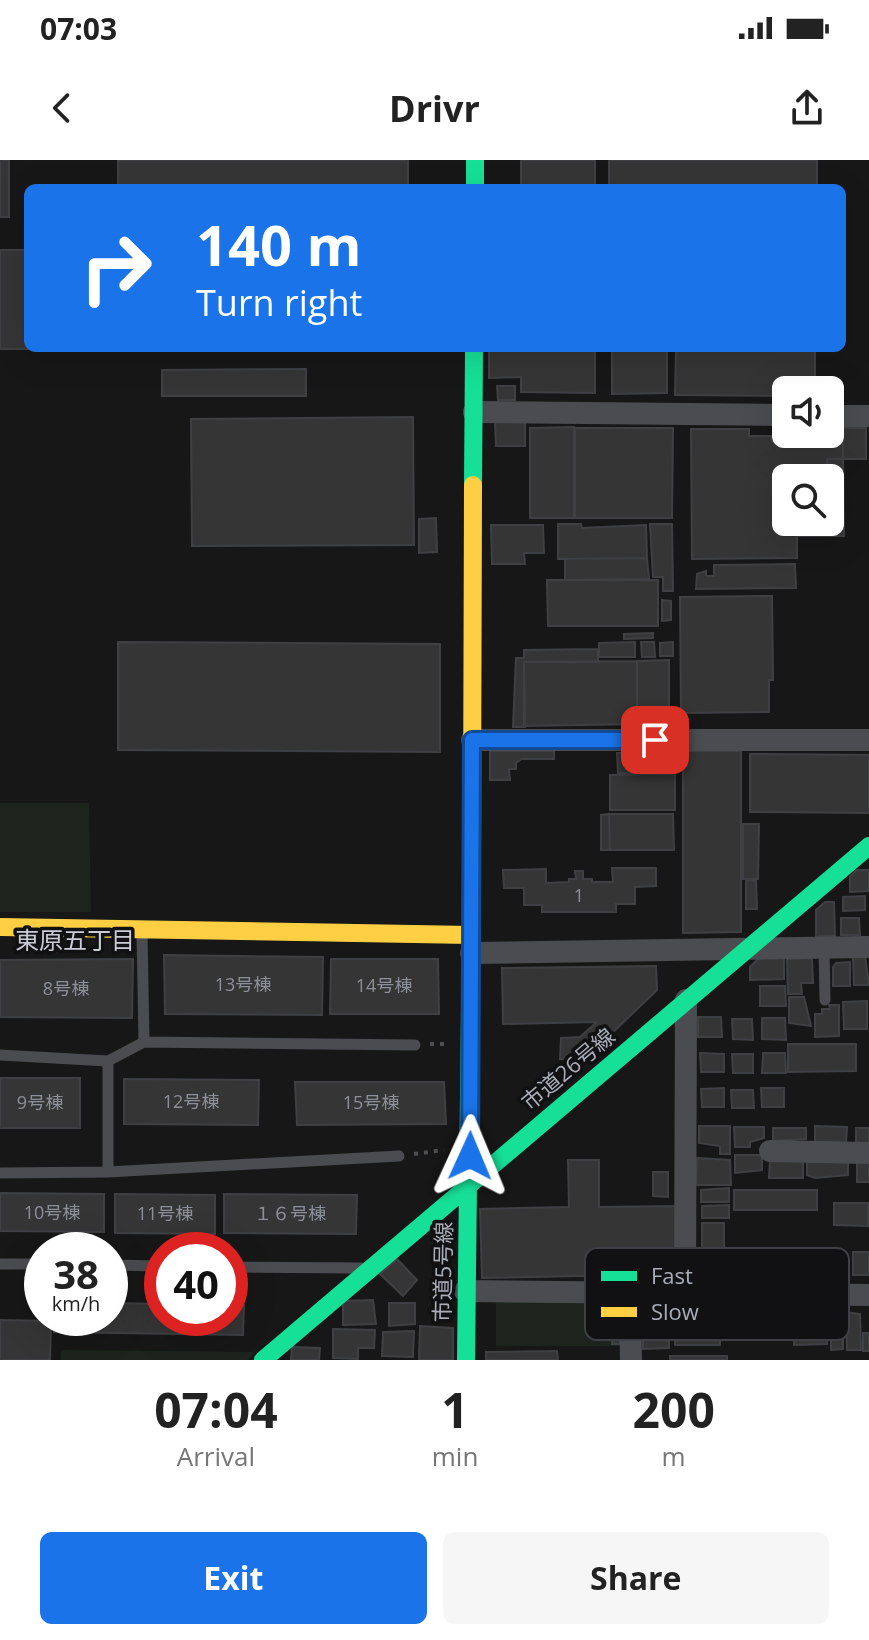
<!DOCTYPE html>
<html lang="en">
<head>
<meta charset="utf-8">
<style>
	:root { --surface:#fff; --page:#f6f6f6; --text:#222; --muted:#767676; --accent:#1a73e8 }
	body { margin:0; font-family:"Open Sans","Noto Sans JP",sans-serif; background:var(--page); color:var(--text); height:100vh; display:flex; flex-direction:column; font-size:30px; white-space:nowrap }
	* { box-sizing:border-box; margin:0 }
	p { font-size:26px; color:var(--muted) }
	.icon { flex:none; width:44px; height:44px; fill:none; stroke:currentColor; stroke-width:2; stroke-linecap:round; stroke-linejoin:round }
	.map { position:relative; height:1200px; overflow:hidden }
	.side { display:flex; flex-direction:column; background:var(--surface); flex:1 }
	.side>* { flex:none }
	.top-card { position:absolute; left:24px; top:24px; width:822px; height:168px; border-radius:12px; box-shadow:0 8px 32px #0002; background:#1a73e8; color:#fff; overflow:hidden }
	.tools { position:absolute; left:772px; top:216px; display:grid; gap:16px }
	.tools a { display:grid; place-items:center; width:72px; height:72px; border-radius:12px; background:var(--surface); box-shadow:0 8px 32px #0002; font-size:40px }
	.speed { position:absolute; left:24px; top:1072px; display:flex; gap:16px; font-size:40px; font-weight:700; text-align:center }
	.speed>* { display:grid; place-content:center; width:104px; height:104px; border-radius:50%; background:var(--surface); box-shadow:0 8px 32px #0002; line-height:1 }
	.speed small { font-size:20px; font-weight:400 }
	.speed .limit { border:12px solid #d22; background:#fff; color:#111 }
	.pin { position:absolute; display:grid; place-items:center; width:68px; height:68px; color:#fff; margin:-34px; border-radius:16px; box-shadow:0 4px 12px #0006 }
	.me { position:absolute; width:88px; margin:-44px; rotate:1deg; stroke-linejoin:round; filter:drop-shadow(0 0 6px #0008) }
	.turn { display:flex; align-items:center; gap:28px; height:168px; padding:0 40px; font-size:36px }
	.turn .icon { width:104px; height:104px; stroke-width:2.5 }
	.turn b { display:block; font-size:56px; line-height:68px }
	.eta { display:flex; justify-content:space-evenly; align-items:center; height:136px; text-align:center }
	.eta b { font-size:48px; font-weight:700; line-height:56px }
	.action { display:flex; gap:16px; margin-top:auto; padding:16px 40px }
	.action a { flex:1; height:92px; border-radius:12px; background:var(--accent); color:#fff; font-size:32px; font-weight:700; line-height:92px; text-align:center }
	.action a+a { background:var(--page); color:var(--text) }
	.status { display:flex; justify-content:space-between; align-items:center; height:56px; padding:0 40px; background:var(--surface); direction:ltr }
	.status svg { height:22px; fill:currentColor }
	header { display:flex; justify-content:space-between; align-items:center; height:104px; padding:0 40px; background:var(--surface); font-size:36px; font-weight:700 }
	.map>svg:first-child { display:block }
	.green { fill:#1d241e }
	.building { fill:#353536; stroke:#3f4043; stroke-width:2 }
	.lines { fill:none; stroke-linecap:round; stroke-linejoin:round }
	.path { stroke:#4d4e52; stroke-width:4; stroke-dasharray:4 6; stroke-linecap:butt }
	.lane { stroke:#4b4c50; stroke-width:11 }
	.street { stroke:#4b4c50; stroke-width:22 }
	.fast { stroke:#16e098; stroke-width:18 }
	.slow { stroke:#ffcf43; stroke-width:18 }
	.route-casing { stroke:#114b97; stroke-width:20 }
	.route { stroke:#1a73e8; stroke-width:14 }
	.labels { text-anchor:middle; stroke-width:7; stroke-linejoin:round; paint-order:stroke }
	.number-label { font-size:18px; fill:#8b8f98 }
	.street-label { font-size:22px; fill:#a8adb8; stroke:#111113 }
	.neighbourhood-label { font-size:24px; fill:#c9ccd4; stroke:#111113 }
	.key { fill:#111113; stroke:#3e4045; stroke-width:2 }
	.key-label { font-size:22px; fill:#a8adb8 }
</style>
</head>
<body>
<div class="status"><b>07:03</b><svg viewBox="0 0 49 12"><path d="M0 12V9h3v3zM5 12V6h3v6zM10 12V3h3v9zM15 12V0h3v12zM26 1h20v11H26zM47 4h2v5h-2z"/></svg></div>
<header><svg class="icon" aria-label="back" viewBox="0 0 24 24"><path d="M15 5l-7 7 7 7"/></svg>Drivr<svg class="icon" aria-label="share" viewBox="0 0 24 24"><path d="M12 15V3M7 8l5-5 5 5M5 13v7h14v-7"/></svg></header>
<div class="map">
<svg width="869" height="1200" viewBox="0 0 869 1200">
	<rect width="100%" height="100%" fill="#171717"/>
	<!-- green -->
	<path class="green" d="M0,643H89L91,752H0Z
		M609,1141L620,1148V1186H496V1142Z
		M61,1190L253,1192L254,1194L247,1200H61Z"/>
	<!-- building -->
	<path class="building" d="M0,0H9V57H0Z
		M118,0H408V28H118Z
		M521,0H595V28H521Z
		M609,0H817V28H609Z
		M0,90H28V188L75,189H0Z
		M489,188H595V233L521,232V217L489,218Z
		M612,188H667V233L612,234Z
		M676,188H815V230H786V236L675,235Z
		M306,209V236H162V210Z
		M497,226H515V240H498Z
		M413,257L414,385L192,386L191,259Z
		M525,261V286H496L495,262Z
		M574,267V358H530V268Z
		M575,268H673L672,358H575Z
		M785,268L786,274H830V268H843V299H827V318H786V362H827L828,376H797V398L692,399L691,269H749V276H771L772,282H784Z
		M843,268H866V299H843Z
		M827,299H843L844,376H828L830,318Z
		M436,358L437,392L419,393V359Z
		M558,364H581L582,368L646,365L647,398L558,399Z
		M650,364H672L673,431H663V417H653Z
		M491,365H543L544,393H524L525,404H492Z
		M647,398L649,419L565,420V399Z
		M795,404L796,428L696,429L697,414L706,411V416H714V405Z
		M547,420H658V466H548Z
		M772,436L773,520H769V552L681,553L680,437Z
		M662,440L671,441V460L662,461Z
		M653,473V478L624,479V474Z
		M118,482L440,484V592L118,590Z
		M635,482V497H599V483Z
		M641,482H654L655,497H642Z
		M673,482V496H660V483Z
		M598,489V502H524L525,567H513L516,498H524V490Z
		M669,500V564H637V501Z
		M637,501V564L524,566V502Z
		M490,591H554V599H522L516,603V609H509L510,620H490Z
		M683,591H741V772L683,773Z
		M667,592L668,612L618,613L617,593Z
		M750,594L869,595V653L750,652Z
		M675,614V650H610V615Z
		M609,654L610,690H601V655Z
		M609,654H673L674,690H610Z
		M743,664H759L758,719H743Z
		M612,708H656V726L635,727V744H616V752H542V745H524V728H504L503,710L546,709V723L569,722V719H576L575,711H583V719H592V722H613Z
		M857,710H869V731L850,732V717Z
		M746,720L756,721L757,749H746Z
		M865,736V750L843,751V737Z
		M825,742H834L835,776H816V750Z
		M841,758H859L860,775H841Z
		M164,795L323,797L322,855L165,854Z
		M853,796H865L869,825H854Z
		M759,798H784V819L750,820V807Z
		M812,798L813,823H801L802,834H788L787,799Z
		M133,799L132,858L0,857V800Z
		M331,799H438L439,854H330Z
		M850,802V826H833V807L836,803Z
		M656,806L657,830L584,900L560,899L561,878L580,877L597,862L503,864L502,808Z
		M760,826H785L786,846H760Z
		M789,837H804L811,866L789,863Z
		M867,841V869H844L843,842Z
		M829,845H839V876L815,877V854H822V849H830Z
		M698,857H721L722,877H698Z
		M762,858H785L786,880L762,879Z
		M732,859H752L753,880L733,879Z
		M788,884H856V911L788,912Z
		M700,893L724,894V912H701Z
		M763,893H785L786,913H762Z
		M732,894H753V913H733Z
		M0,918H80V968H0Z
		M124,919L259,920L258,965L124,964Z
		M295,922H444L446,964L297,965Z
		M724,928V947H702L701,929Z
		M761,928H784V947H762Z
		M731,930H753L754,948H732Z
		M699,966H730V994H720V986L699,983Z
		M815,966L847,967L846,983H815Z
		M734,967H764V978L750,982V987H735Z
		M773,968H806V979L773,981Z
		M856,968H869V984H856Z
		M735,995H762V1010L735,1013Z
		M697,998L730,1000L731,1025H696Z
		M770,999L803,1000V1018H769Z
		M568,1000H599V1047L678,1046L677,1114L482,1118L480,1049L569,1047Z
		M807,1001H848V1015L815,1018L807,1015Z
		M857,1001H869V1022H857Z
		M653,1012H668V1037L653,1036Z
		M729,1028V1042H701V1030Z
		M734,1030H817V1050H734Z
		M0,1033L104,1034V1072L0,1071Z
		M115,1034L215,1035V1074L115,1073Z
		M224,1034L357,1035L356,1074L224,1073Z
		M834,1043H868V1066L834,1065Z
		M729,1045V1058H702V1046Z
		M702,1063H724V1093H702Z
		M853,1092H869V1115H853Z
		M397,1099L417,1120L403,1136L380,1114Z
		M373,1140L376,1164L343,1165V1141Z
		M110,1143L162,1144V1158H230V1145H244L243,1175L54,1172L55,1158H110Z
		M389,1143H415V1164L389,1166Z
		M713,1146H721L720,1185H675V1153H713Z
		M846,1152L860,1154L861,1190H847Z
		M794,1157H827V1184L794,1185Z
		M831,1157H843V1189L831,1190Z
		M0,1160L51,1161L50,1200H0Z
		M612,1164H620V1184H612Z
		M420,1166L453,1168V1200H419Z
		M643,1166H669V1188L643,1189Z
		M333,1169L375,1170L374,1188H358V1199L333,1198Z
		M414,1171L413,1197L382,1196L383,1172Z
		M863,1173H869V1191H863Z
		M292,1187L320,1188L319,1200H291Z
		M557,1191L558,1200H486V1192Z
		M670,1196H727V1200H670Z"/>
	<g class="lines">
		<!-- path -->
		<path class="path" d="M430,884H449
			M414,994L444,990"/>
		<!-- lane -->
		<path class="lane" d="M142,772L144,882
			M824,787L825,840
			M0,895L108,901L144,882L415,885
			M108,901V1012
			M0,1013L108,1012L399,996
			M0,1104H42
			M110,1105L162,1106
			M230,1107L361,1108"/>
		<!-- street -->
		<path class="street" d="M474,252L786,255
			M830,256H869
			M472,580H869
			M471,793L869,787
			M770,991L869,993
			M465,1131L869,1135
			M630,1133L631,1200
			M685,1133L686,840"/>
		<!-- fast -->
		<path class="fast" d="M475,0V28
			M473,325L474,188
			M263,1200L869,686
			M466,1200L472,672"/>
		<!-- slow -->
		<path class="slow" d="M472,672L473,325
			M0,767L471,775"/>
	</g>
	<g class="lines">
		<defs>
			<path id="route" d="M470,996L472,580H655"/>
		</defs>
		<!-- route casing -->
		<use href="#route" class="route-casing"/>
		<!-- route -->
		<use href="#route" class="route"/>
	</g>
	<g class="labels">
		<!-- number labels -->
		<g class="number-label">
			<text x="579" y="742">1</text>
			<text x="243" y="831">13号棟</text>
			<text x="384" y="832">14号棟</text>
			<text x="66" y="835">8号棟</text>
			<text x="191" y="948">12号棟</text>
			<text x="40" y="949">9号棟</text>
			<text x="371" y="949">15号棟</text>
			<text x="52" y="1059">10号棟</text>
			<text x="165" y="1060">11号棟</text>
			<text x="290" y="1060">１６号棟</text>
		</g>
		<!-- street labels -->
		<g class="street-label">
			<text transform="translate(568 909) rotate(-40)" y="8">市道26号線</text>
			<text transform="translate(443 1112) rotate(-89)" y="8">市道5号線</text>
		</g>
		<!-- neighbourhood labels -->
		<g class="neighbourhood-label">
			<text x="75" y="789">東原五丁目</text>
		</g>
	</g>
	<!-- legend -->
	<rect x="585" y="1088" width="264" height="92" rx="12" class="key"/>
	<rect x="601" y="1111" width="36" height="10" fill="#16e098"/>
	<rect x="601" y="1147" width="36" height="10" fill="#ffcf43"/>
	<g class="key-label">
		<text x="651" y="1124">Fast</text>
		<text x="651" y="1160">Slow</text>
	</g>
</svg>
<div class="tools">
<a><svg class="icon" aria-label="sound" viewBox="0 0 24 24"><path d="M4 9h4l5-4v14l-5-4H4zM17 9q2 3 0 6"/></svg></a>
<a><svg class="icon" aria-label="search" viewBox="0 0 24 24"><circle cx="10" cy="10" r="6"/><path d="M15 15l6 6"/></svg></a>
</div>
<div class="speed"><div>38<small>km/h</small></div><div class="limit">40</div></div>
<div class="pin" style="left:655px;top:580px;background:#d93025"><svg class="icon" aria-label="arrive" viewBox="0 0 24 24"><path d="M6 21V4h12l-3 4 3 4H6"/></svg></div>
<svg class="me" style="left:470px;top:996px" viewBox="-20 -20 40 40"><path d="M0-17L14 15 0 8-14 15z" fill="#1a73e8" stroke="#fff" stroke-width="4"/></svg>
<div class="top-card">
<div class="turn"><svg class="icon" aria-label="right" viewBox="0 0 24 24"><path d="M7 20v-9h11M14 6l5 5-5 5"/></svg><div><b>140 m</b>Turn right</div></div>
</div>
</div>
<section class="side">
<div class="eta">
<div><b>07:04</b><p>Arrival</p></div>
<div><b>1</b><p>min</p></div>
<div><b>200</b><p>m</p></div>
</div>
<div class="action"><a>Exit</a><a>Share</a></div>
</section>
</body>
</html>
